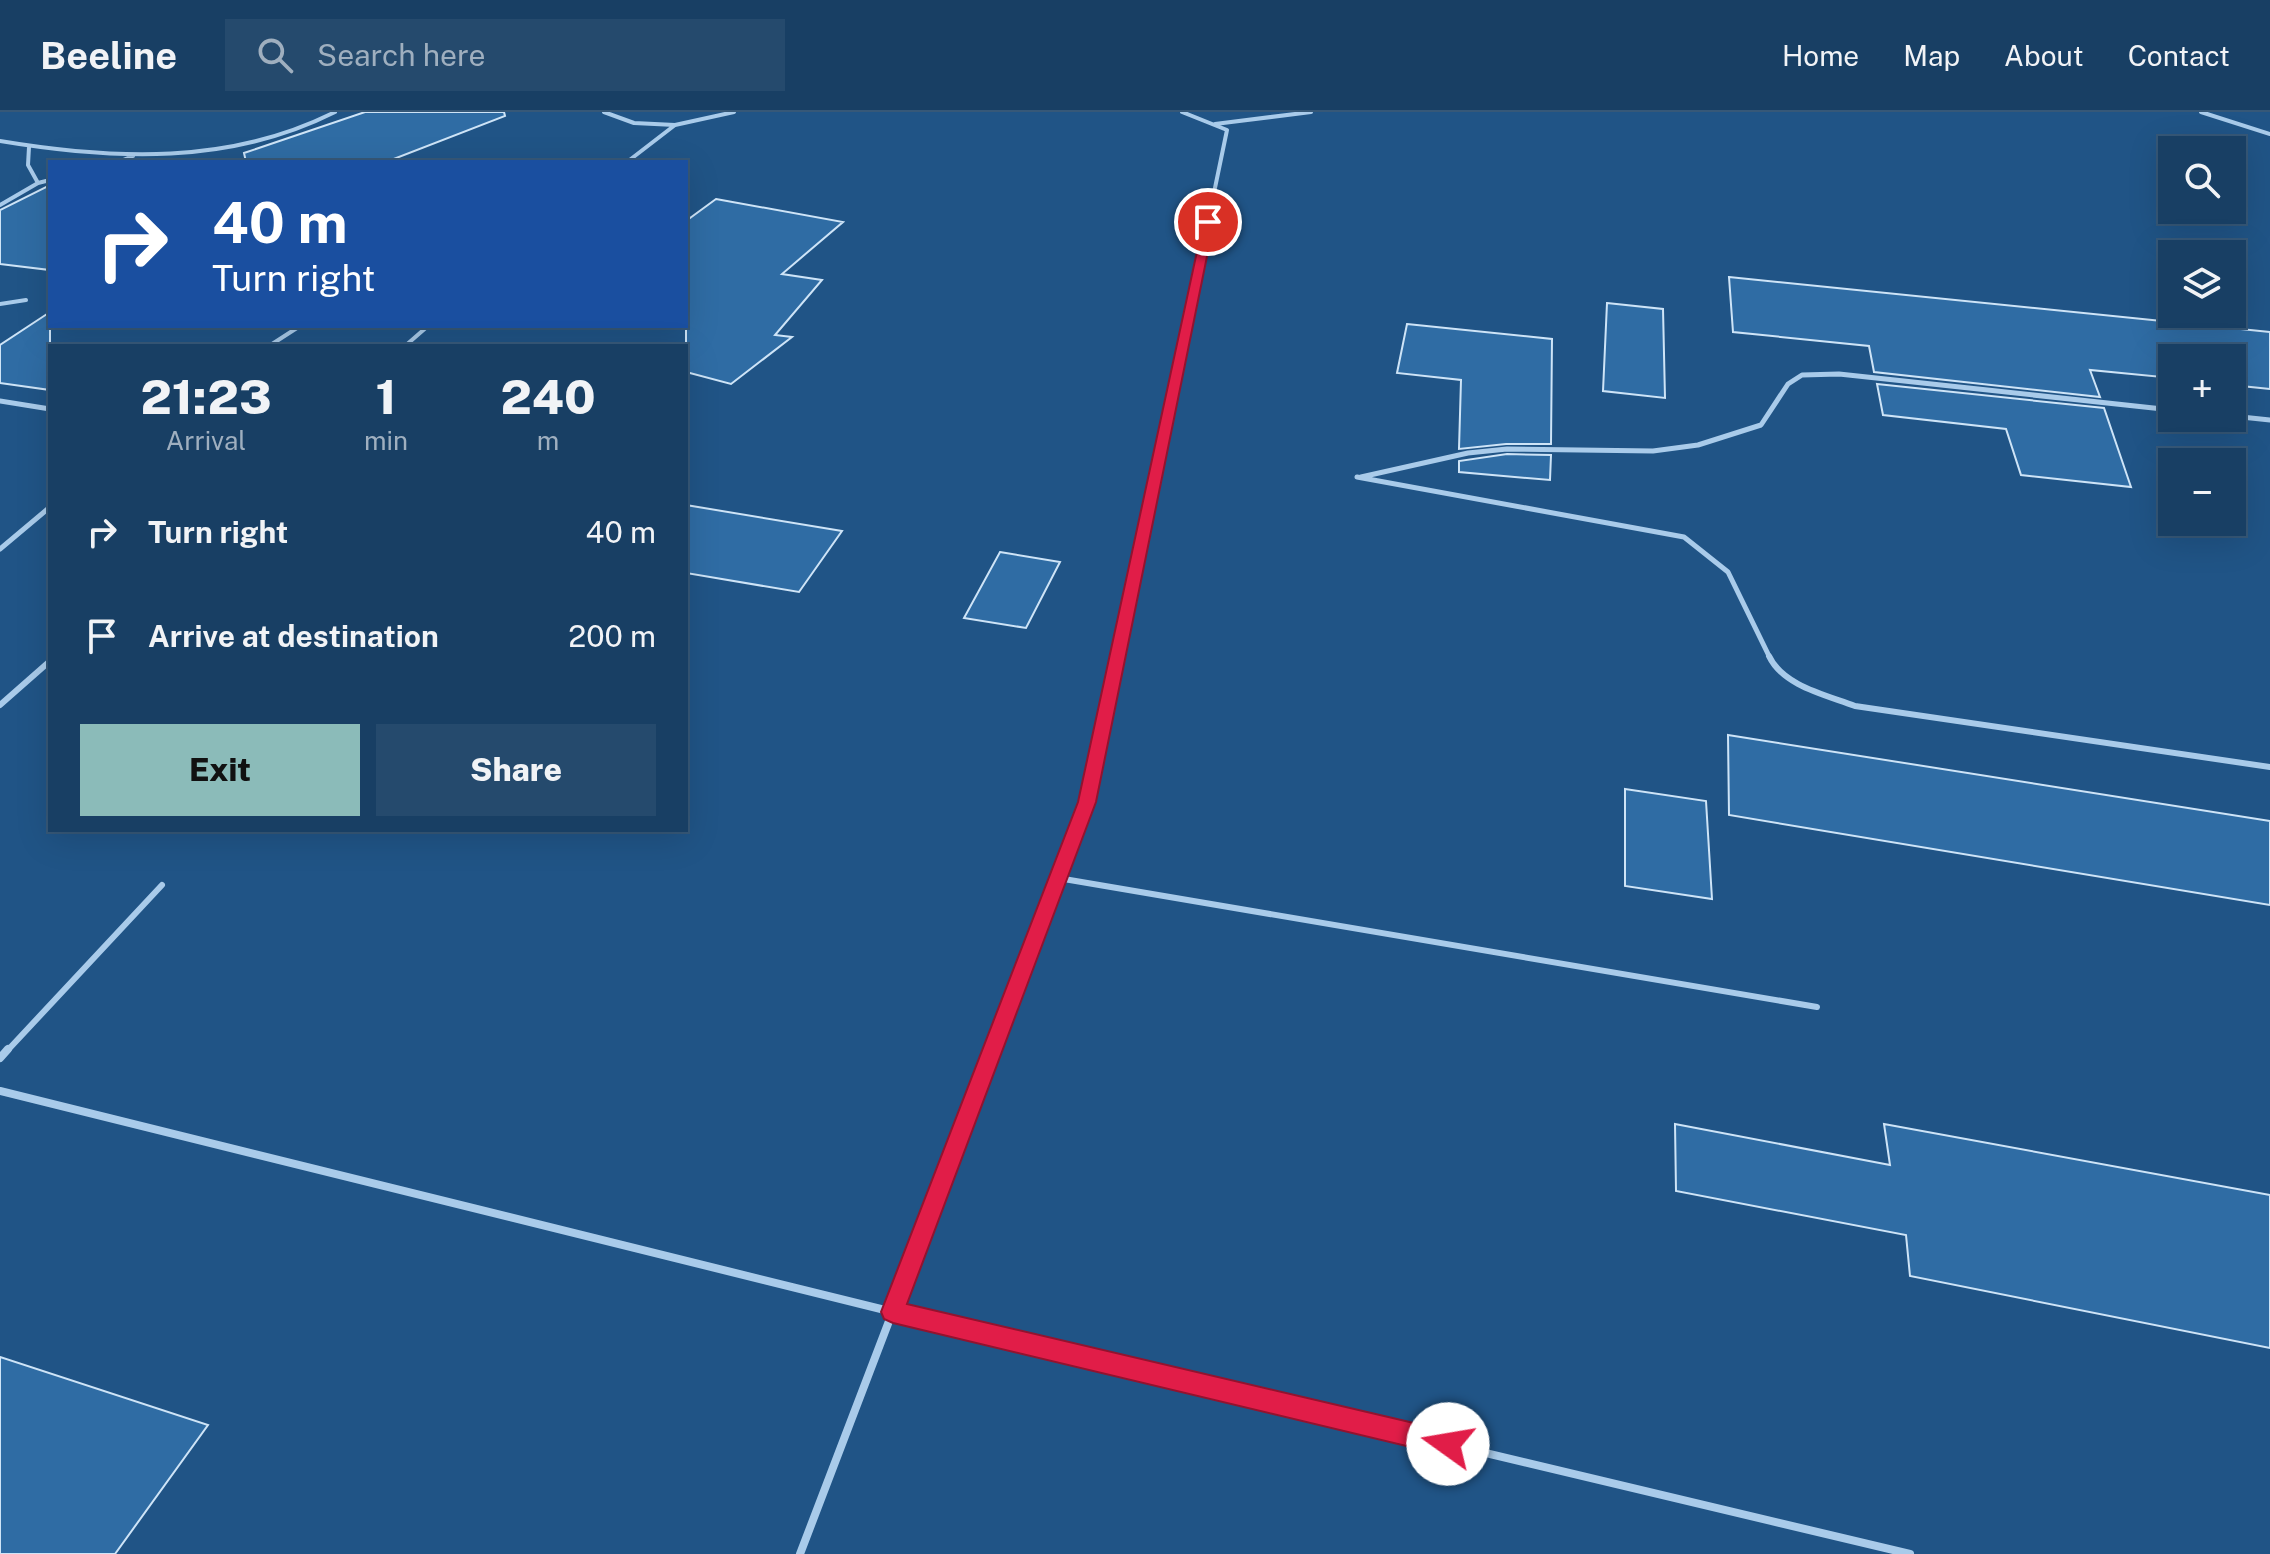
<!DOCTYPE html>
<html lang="en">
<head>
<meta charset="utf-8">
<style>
	:root { --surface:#183f64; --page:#254a6d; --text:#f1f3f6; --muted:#9fafbf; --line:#365878; --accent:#8bbbb9 }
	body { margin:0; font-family:"Public Sans",sans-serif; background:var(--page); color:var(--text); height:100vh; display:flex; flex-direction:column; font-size:30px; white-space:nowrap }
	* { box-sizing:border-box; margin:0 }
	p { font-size:26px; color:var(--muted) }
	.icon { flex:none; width:44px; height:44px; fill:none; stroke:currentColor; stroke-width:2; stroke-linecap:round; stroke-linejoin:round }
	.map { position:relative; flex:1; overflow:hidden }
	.sheet { position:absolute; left:48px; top:232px; width:640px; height:488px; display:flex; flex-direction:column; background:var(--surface); border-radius:0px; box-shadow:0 8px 32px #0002,0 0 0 2px var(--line) }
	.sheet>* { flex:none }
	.guide { position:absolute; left:48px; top:48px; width:640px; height:168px; border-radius:0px; box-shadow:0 8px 32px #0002,0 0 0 2px var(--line); background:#1a4fa0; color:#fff; overflow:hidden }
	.tools { position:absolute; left:2158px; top:24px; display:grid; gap:16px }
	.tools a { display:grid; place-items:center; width:88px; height:88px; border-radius:0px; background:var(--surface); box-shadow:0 8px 32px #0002,0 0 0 2px var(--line); font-size:40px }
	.pin { position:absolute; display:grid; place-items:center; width:68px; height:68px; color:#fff; margin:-34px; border:4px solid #fff; border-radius:50%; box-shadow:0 2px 8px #0007 }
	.me { position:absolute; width:88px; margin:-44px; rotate:283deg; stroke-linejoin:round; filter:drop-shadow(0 0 6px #0008) }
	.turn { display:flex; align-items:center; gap:28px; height:168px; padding:0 32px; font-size:36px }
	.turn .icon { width:104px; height:104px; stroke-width:2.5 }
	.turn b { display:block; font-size:56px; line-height:68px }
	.eta { display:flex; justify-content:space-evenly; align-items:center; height:136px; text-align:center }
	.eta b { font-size:48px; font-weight:800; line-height:56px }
	.action { display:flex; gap:16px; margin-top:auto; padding:16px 32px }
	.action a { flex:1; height:92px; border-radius:0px; background:var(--accent); color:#111; font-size:32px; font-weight:800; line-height:92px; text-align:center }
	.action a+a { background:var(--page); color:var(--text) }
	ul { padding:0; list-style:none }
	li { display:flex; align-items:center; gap:24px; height:104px; padding:0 32px }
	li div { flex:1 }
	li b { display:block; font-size:30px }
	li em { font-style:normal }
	header { display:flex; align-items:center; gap:48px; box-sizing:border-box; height:112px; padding:0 40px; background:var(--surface); border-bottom:2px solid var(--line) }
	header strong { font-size:38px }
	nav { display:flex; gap:44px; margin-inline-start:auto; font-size:28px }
	.search { width:560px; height:72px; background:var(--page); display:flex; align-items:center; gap:20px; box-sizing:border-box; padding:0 28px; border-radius:0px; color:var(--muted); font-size:30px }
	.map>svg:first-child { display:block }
	.building { fill:#2f6ca4; stroke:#cee4f7; stroke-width:2 }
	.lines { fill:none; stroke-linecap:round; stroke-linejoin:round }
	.lane-far3 { stroke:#a9cbea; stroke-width:4 }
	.lane-far2 { stroke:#a9cbea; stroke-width:5 }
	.lane-far1 { stroke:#a9cbea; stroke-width:6 }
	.lane { stroke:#a9cbea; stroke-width:8 }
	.route { fill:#e11d48; stroke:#92132f; stroke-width:2 }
</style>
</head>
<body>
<header>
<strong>Beeline</strong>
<div class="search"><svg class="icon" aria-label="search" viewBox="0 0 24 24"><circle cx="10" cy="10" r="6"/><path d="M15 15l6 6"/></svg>Search here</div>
<nav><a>Home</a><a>Map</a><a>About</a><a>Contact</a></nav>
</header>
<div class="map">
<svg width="2270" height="1442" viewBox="0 0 2270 1442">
	<rect width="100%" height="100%" fill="#205486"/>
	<!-- building -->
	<path class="building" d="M365,0H504L505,4L386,50H246L244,41Z
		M50,73V158L0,152V98Z
		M716,87L843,110L782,162L822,168L775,223L792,225L731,272L686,260V109Z
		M1729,165L2270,220V277L2232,273V246H2172V266L2090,258L2100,285L1874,260L1869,234L1733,220Z
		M1607,191L1663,197L1665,286L1603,279Z
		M50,200V278L0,271V233Z
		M1407,212L1552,227L1551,332H1506L1459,337L1461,268L1397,261Z
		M1877,272L2104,296L2131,375L2021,363L2006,317L1883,303Z
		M1507,342L1551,343L1550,368L1459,360V349Z
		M686,393L842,419L799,480L686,461Z
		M1000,440L1060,450L1026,516L964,506Z
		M1728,623L2270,709V793L1729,703Z
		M1625,677L1706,689L1712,787L1625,774Z
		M1675,1012L1890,1053L1884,1012L2270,1083V1236L1910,1164L1906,1123L1676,1079Z
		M0,1245L208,1313L115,1442H0Z"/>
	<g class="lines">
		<!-- lane-far3 -->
		<path class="lane-far3" d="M604,0L634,11L675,13
			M2201,0L2270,22
			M1215,12L1311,0
			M0,29C114,48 230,53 335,0
			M29,35L28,53L38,71
			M118,50L133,44
			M627,50L675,13L734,0
			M0,93L38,71L50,68
			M0,192L26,188
			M269,234L300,214
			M405,234L428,214
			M1181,240L1227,18L1182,0"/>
		<!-- lane-far2 -->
		<path class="lane-far2" d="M0,289L50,297
			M2232,304L2270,308
			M1357,365L1684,425L1728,460L1770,546
			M1361,365L1468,341L1507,337L1653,339L1698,333L1761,313L1788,272L1802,263L1839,262L2172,298
			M0,437L50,395
			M1117,546L1181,238"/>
		<!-- lane-far1 -->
		<path class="lane-far1" d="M1769,544C1783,574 1826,583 1855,594L2270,655
			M0,593L50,549
			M1058,766L1817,895
			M7,939L162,773
			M992,939L1087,690L1117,544"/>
		<!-- lane -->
		<path class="lane" d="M0,946L8,937
			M0,979L893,1200L1910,1442
			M800,1442L993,937"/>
	</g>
	<!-- route -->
	<path class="route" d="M1204,107L1214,110L1096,690L907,1192L1448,1319L1457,1323L1460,1332L1457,1341L1448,1344L893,1211L884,1207L881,1200L1078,690Z"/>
</svg>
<div class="tools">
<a><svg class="icon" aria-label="search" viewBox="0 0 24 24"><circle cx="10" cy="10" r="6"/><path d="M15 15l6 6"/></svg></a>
<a><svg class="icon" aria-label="layers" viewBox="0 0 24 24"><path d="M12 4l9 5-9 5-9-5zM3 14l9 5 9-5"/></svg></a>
<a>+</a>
<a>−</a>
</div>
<div class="pin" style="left:1208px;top:110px;background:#d93025"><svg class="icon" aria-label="arrive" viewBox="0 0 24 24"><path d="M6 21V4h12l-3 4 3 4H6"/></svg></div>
<svg class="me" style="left:1448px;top:1332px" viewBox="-20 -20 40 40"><circle r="19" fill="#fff"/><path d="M0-13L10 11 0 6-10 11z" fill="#e11d48"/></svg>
<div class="guide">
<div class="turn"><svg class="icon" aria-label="right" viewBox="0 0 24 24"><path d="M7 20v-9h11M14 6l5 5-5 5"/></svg><div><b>40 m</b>Turn right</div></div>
</div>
<section class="sheet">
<div class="eta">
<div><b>21:23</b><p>Arrival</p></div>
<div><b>1</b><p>min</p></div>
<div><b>240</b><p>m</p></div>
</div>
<ul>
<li><svg class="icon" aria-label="right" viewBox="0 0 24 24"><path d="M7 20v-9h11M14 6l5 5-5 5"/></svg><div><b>Turn right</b></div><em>40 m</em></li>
<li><svg class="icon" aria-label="arrive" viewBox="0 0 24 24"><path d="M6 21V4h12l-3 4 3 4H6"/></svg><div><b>Arrive at destination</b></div><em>200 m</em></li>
</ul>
<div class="action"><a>Exit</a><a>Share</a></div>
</section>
</div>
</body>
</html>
